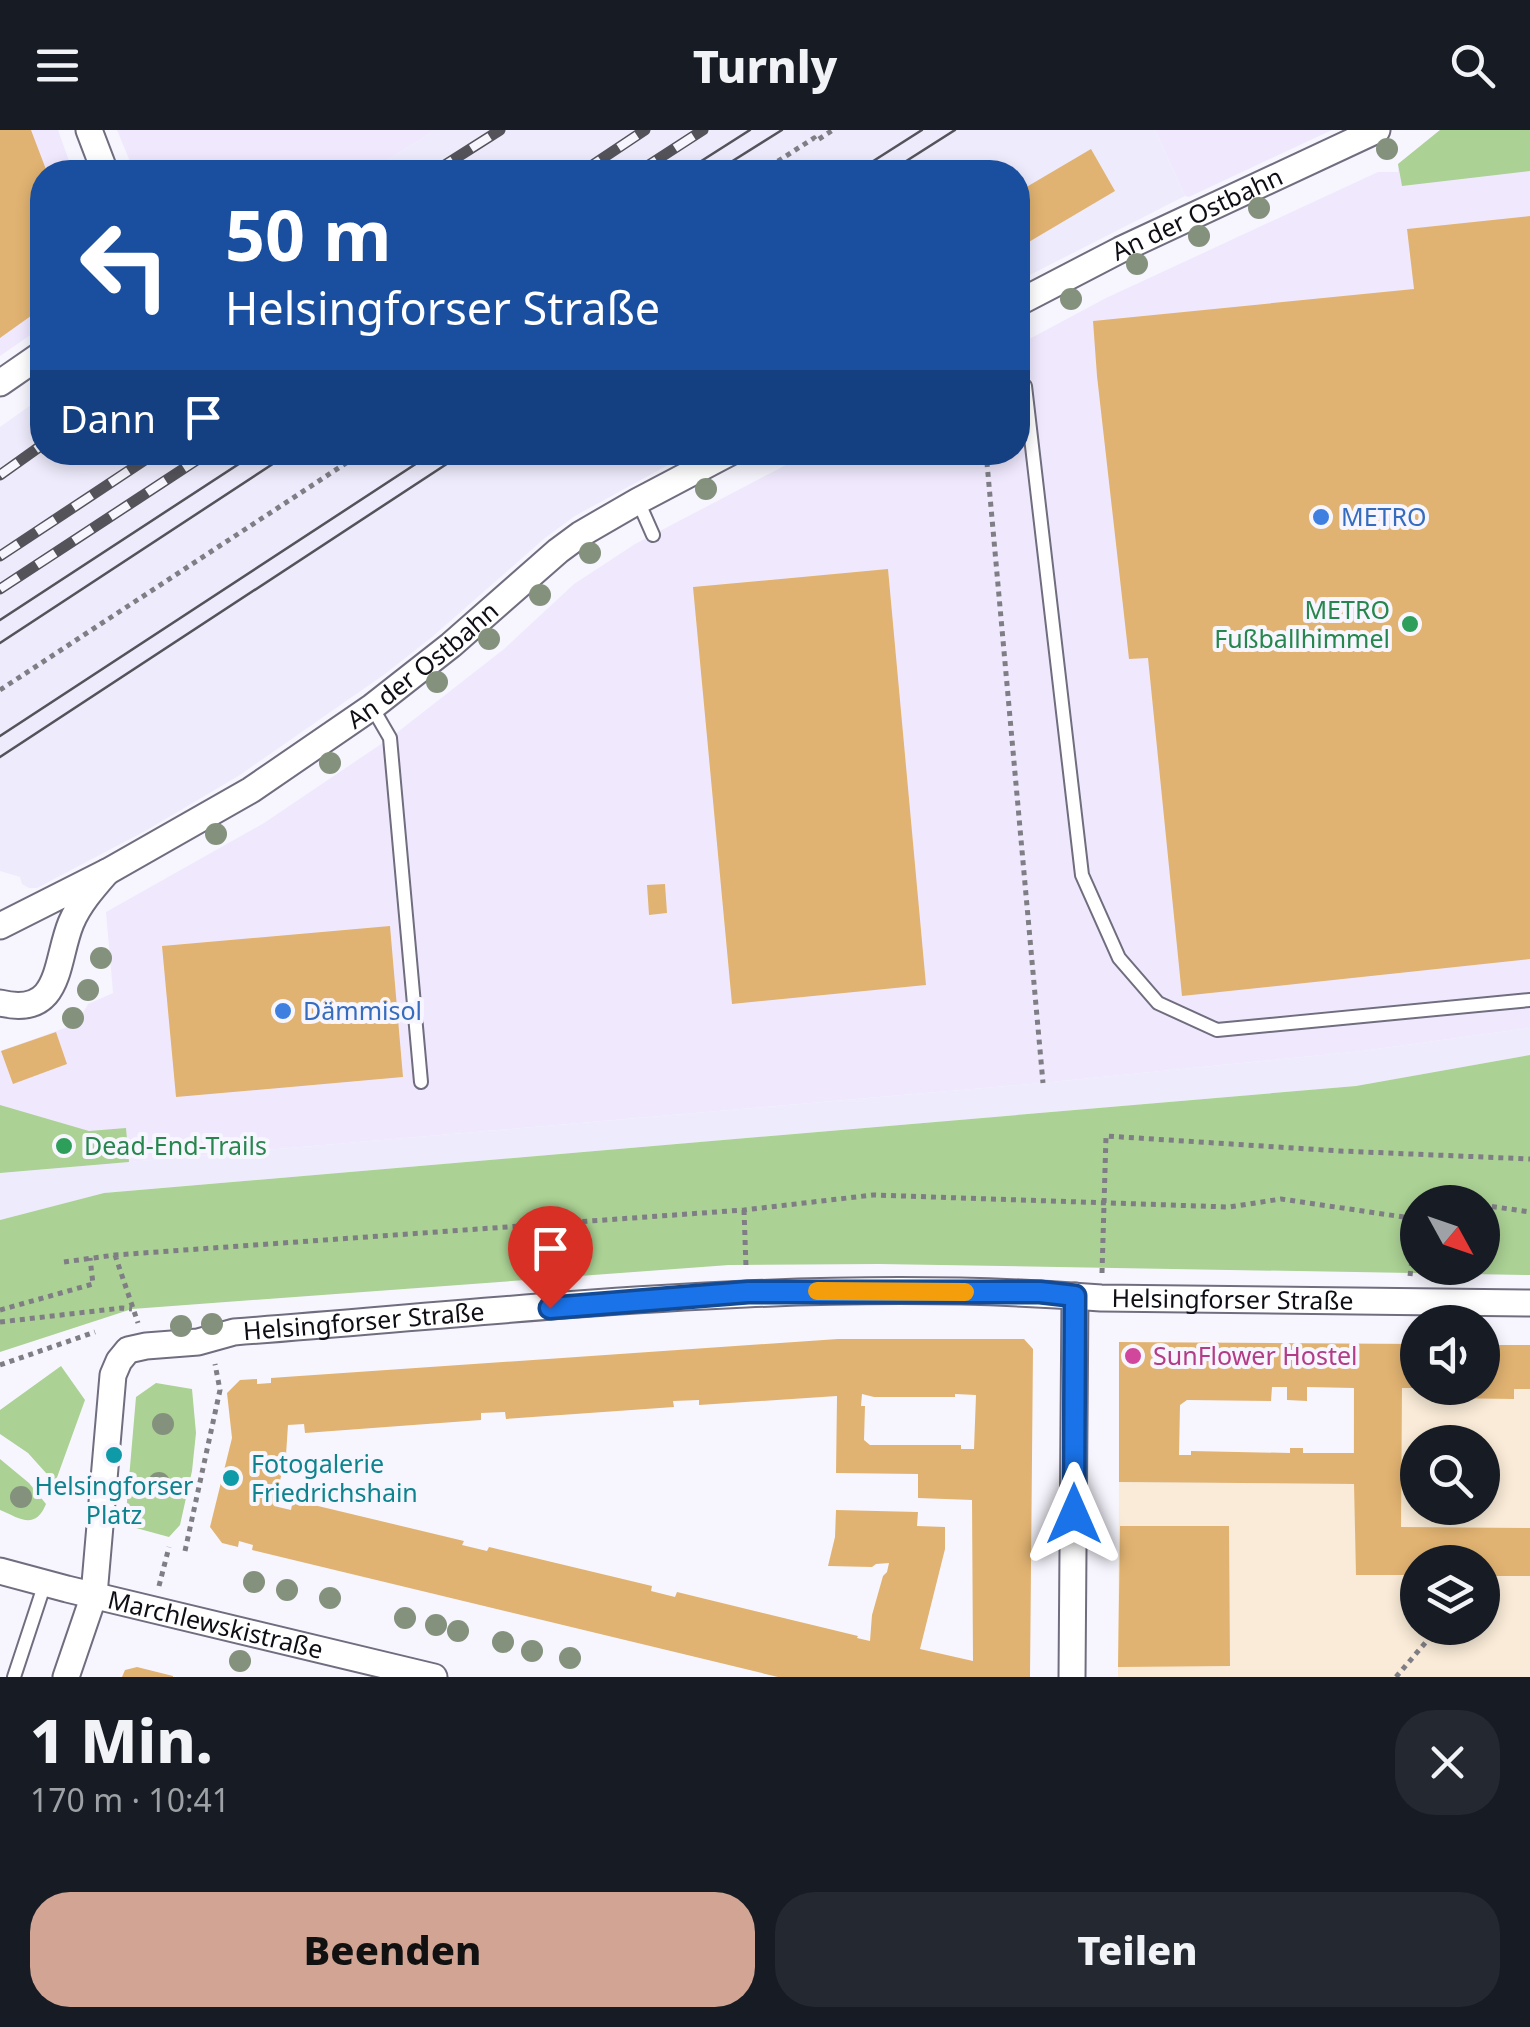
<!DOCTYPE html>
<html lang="de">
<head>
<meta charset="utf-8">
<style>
	:root { --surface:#171b24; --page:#242831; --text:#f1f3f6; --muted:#9ea1a6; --accent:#d1a493 }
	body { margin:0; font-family:"Noto Sans",sans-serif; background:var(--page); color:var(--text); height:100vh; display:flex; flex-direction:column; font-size:38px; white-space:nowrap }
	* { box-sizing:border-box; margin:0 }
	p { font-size:32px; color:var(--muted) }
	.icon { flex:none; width:55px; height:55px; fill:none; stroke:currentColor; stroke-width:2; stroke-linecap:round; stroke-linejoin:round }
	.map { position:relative; height:1547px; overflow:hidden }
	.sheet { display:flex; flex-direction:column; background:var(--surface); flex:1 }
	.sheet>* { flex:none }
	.top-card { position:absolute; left:30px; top:30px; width:1000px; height:305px; border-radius:40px; box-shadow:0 5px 15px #0003; background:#1a4fa0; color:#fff; overflow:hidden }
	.needle { width:65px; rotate:130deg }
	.tools { position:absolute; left:1400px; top:1055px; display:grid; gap:20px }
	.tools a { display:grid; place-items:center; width:100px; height:100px; border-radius:50%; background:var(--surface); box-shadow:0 5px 15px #0003; font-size:50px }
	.pin { position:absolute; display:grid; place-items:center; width:85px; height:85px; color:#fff; margin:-102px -42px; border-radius:50% 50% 50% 0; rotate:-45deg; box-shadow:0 0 10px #0007 }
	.pin .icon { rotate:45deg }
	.me { position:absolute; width:110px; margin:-55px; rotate:0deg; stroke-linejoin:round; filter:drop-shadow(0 0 8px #0008) }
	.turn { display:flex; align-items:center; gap:35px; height:210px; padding:0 30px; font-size:45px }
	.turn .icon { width:130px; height:130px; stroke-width:2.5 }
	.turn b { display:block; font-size:70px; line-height:85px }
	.then { display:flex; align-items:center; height:95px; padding:0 30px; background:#0003; gap:20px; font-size:38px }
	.round { display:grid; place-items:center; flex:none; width:105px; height:105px; border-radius:40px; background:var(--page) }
	.summary { display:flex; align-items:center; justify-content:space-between; height:170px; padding:0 30px }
	h1 { font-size:60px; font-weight:800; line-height:75px }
	.action { display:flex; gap:20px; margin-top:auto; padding:20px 30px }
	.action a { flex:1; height:115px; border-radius:40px; background:var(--accent); color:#111; font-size:40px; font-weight:800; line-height:115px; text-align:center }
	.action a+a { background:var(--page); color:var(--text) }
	header { display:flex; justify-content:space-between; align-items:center; height:130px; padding:0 30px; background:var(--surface); font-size:45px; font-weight:800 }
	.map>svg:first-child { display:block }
	.commercial { fill:#f0e9fe }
	.built { fill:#eeebfc }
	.education { fill:#f9ebd7; fill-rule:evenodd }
	.green { fill:#abd194; fill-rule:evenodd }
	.building { fill:#e1b372; fill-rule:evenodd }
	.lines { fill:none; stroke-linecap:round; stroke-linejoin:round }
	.service-casing { stroke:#706d7f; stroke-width:16 }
	.minor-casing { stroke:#706d7f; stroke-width:29 }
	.path { stroke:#7f7e85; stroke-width:5; stroke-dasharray:5 5; stroke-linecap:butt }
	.service { stroke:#fff; stroke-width:12 }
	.minor { stroke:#fff; stroke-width:25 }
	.tram { stroke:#54535a; stroke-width:2.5 }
	.rail-casing { stroke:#54535a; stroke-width:11 }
	.rail { stroke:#f7f6fe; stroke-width:8; stroke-dasharray:22; stroke-linecap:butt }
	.tree { fill:#84927d }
	.route-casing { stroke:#114b97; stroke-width:25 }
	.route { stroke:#1a73e8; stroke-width:18 }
	.slow { stroke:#f59e0b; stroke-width:18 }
	.shop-dot { fill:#3f7fe0; stroke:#f7f6fe; stroke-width:4 }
	.leisure-dot { fill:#2e9e5b; stroke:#f7f6fe; stroke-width:4 }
	.hotel-dot { fill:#d1479c; stroke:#f7f6fe; stroke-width:4 }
	.culture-dot { fill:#0f9aa8; stroke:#f7f6fe; stroke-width:4 }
	.labels { text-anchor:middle; stroke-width:8; stroke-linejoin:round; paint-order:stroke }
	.street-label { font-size:25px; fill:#0f0e15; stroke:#f7f6fe }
	.shop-label { font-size:25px; fill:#366cbe; stroke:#f7f6fe; text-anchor:start }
	.leisure-label { font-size:25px; fill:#27864d; stroke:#f7f6fe; text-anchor:end }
	.hotel-label { font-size:25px; fill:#b23c85; stroke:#f7f6fe; text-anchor:start }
	.culture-label { font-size:25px; fill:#0d838f; stroke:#f7f6fe; text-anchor:start }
</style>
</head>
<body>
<header><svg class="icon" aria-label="menu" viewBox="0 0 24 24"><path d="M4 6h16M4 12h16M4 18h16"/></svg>Turnly<svg class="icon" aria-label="search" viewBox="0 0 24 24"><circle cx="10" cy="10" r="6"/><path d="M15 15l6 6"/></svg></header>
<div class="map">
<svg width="1530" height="1547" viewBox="0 0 1530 1547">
	<rect width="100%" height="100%" fill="#f7f6fe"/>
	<!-- commercial -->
	<path class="commercial" d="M0,0H58L73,42H42V197L0,226Z
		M117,0H435L369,42H153L142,40L131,34Z
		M1155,0H1332L1189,67L1185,66Z
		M1440,0H1530V898L1362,921L1031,954L0,1043V921L76,894L88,874L113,863L106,782L264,693L390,608L504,519L574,454L635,414L809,323L1018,322V215L1106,168L1378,42H1398V34Z"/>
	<!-- built -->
	<path class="built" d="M435,0H1155L1185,66L1018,151V42H369Z
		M42,267V322L690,323L575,386L545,408L432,507L385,544L240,645L147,700L37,758H29L22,754L20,747L0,741V297Z
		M1530,898V925L1356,956L104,1063L0,1090V1043L1031,954L1362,921Z"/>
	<!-- education -->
	<path class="education" d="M1354,1214L1418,1258H1482L1483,1215H1530V1547H1118L1119,1352L1353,1354ZM1418,1312H1482V1378H1418ZM1418,1432H1482V1498H1418Z"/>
	<!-- green -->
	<path class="green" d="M1440,0H1530V41L1402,56L1398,34Z
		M1530,925V1145L879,1134L729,1135L132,1179L0,1222V1090L104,1063L1356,956ZM1418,1072H1482V1138H1418Z
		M0,975L89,1001L126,998L129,1032L0,1043Z
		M61,1236L85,1270L55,1353L28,1323L0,1304V1280Z
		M156,1253L192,1259L196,1303L192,1341L180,1395L169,1407L125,1395L136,1267Z
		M0,1329L29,1353L46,1374C35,1400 21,1389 0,1380Z"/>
	<!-- building -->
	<path class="building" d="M0,0H31L47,42H42V178L0,208Z
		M1091,19L1115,61L1022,116L1018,108V62Z
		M1530,86V829L1182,866L1148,528L1129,529L1097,246L1093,191L1414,159L1407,99Z
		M888,439L926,855L732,874L693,457Z
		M665,754L667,783L649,785L647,755Z
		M390,796L403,947L176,967L162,816Z
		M56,902L67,934L13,954L1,921Z
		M838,1209H1024L1033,1219L1030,1547H778L252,1420L253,1415L239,1411L238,1417L222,1413L210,1397L232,1308L227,1263L240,1250L257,1249V1254L271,1253V1248L285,1247ZM862,1264L874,1267H955V1264L976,1265L974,1319H961V1315H870L864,1310L865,1276H861ZM837,1266L836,1343L918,1344V1368L972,1370L973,1531L920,1519L945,1419V1397L917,1396L918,1382L836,1380L835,1407L828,1436L872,1437L876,1434L889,1433L887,1442L883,1446L872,1485L870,1511L857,1508L858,1506L677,1462L675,1467L651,1461L652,1456L489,1417L487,1421L462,1415L464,1411L293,1370L291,1380L274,1376L286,1325L288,1295L304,1294L305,1303L481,1290V1283L505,1282L506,1289L674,1277L673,1271L699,1270V1275Z
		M1119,1212L1418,1214V1258H1402L1401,1397L1530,1398V1446H1482V1432H1418V1445H1356L1354,1354L1119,1352ZM1272,1257H1287V1270L1307,1271V1257L1354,1258V1323H1303V1318H1290V1323L1191,1321V1325H1179L1180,1275L1187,1270L1271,1271Z
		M1482,1215H1530V1259H1514V1269L1443,1268V1258H1482Z
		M1120,1396H1229L1230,1536L1118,1537Z
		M137,1537L173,1546V1547H122L125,1540Z"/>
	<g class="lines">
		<defs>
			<path id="service" d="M1025,256L1082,745L1119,828L1158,873L1217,900L1530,870
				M638,371L653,405
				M372,577L390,608L421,952
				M14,1547L45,1453"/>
			<g id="minor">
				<path d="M89,0L105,42"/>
				<path id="s1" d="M1018,173L1120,120L1377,0"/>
				<path d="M0,253L42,224"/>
				<path id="s2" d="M107,742L251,660L372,577L451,515L558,421L581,404L638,371L731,322"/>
				<path d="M0,796L107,742C93,758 79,774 71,793C55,832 62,888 0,873"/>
				<path id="s3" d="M0,1441L67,1459L434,1547"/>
				<path id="s4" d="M66,1547L94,1465L113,1245L119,1231L128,1220L146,1216L198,1212L234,1202C522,1180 813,1145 1101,1168L1530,1173"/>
				<path d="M1072,1547L1075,1166"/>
			</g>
		</defs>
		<!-- service casing -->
		<use href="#service" class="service-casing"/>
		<!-- minor casing -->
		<use href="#minor" class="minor-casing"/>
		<!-- path -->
		<path class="path" d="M761,42L814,8L816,11L833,0
			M986,322L1043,953
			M0,560L363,322
			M1421,1072L1423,1067L1465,1072
			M1482,1075L1530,1082
			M744,1080L746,1137
			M115,1125L138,1193
			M64,1132L115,1125L744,1080L873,1065L1229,1077L1281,1069L1417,1089L1418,1086
			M1102,1143L1106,1006L1340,1021L1530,1029
			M1410,1146L1417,1089
			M0,1180L93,1154L90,1128
			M0,1192L122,1178L132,1179
			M0,1235L95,1202
			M185,1421L220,1260L215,1234
			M159,1456L169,1417
			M1396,1547L1432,1505"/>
		<!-- service -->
		<use href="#service" class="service"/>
		<!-- minor -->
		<use href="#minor" class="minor"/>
		<!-- tram -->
		<path class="tram" d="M684,42L750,0
			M715,42L782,0
			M856,42L922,0
			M889,42L955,0
			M0,490L257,322
			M0,513L291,322
			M0,606L434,322
			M0,627L465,322"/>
		<defs>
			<path id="rail" d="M434,42L500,0
				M582,42L645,0
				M638,42L703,0
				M0,345L42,315
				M0,426L157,322
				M0,459L209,322"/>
		</defs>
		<!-- rail casing -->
		<use href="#rail" class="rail-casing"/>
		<!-- rail -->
		<use href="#rail" class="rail"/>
	</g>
	<!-- trees -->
	<g class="tree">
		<circle cx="1387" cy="19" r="11"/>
		<circle cx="1259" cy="78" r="11"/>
		<circle cx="1199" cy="106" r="11"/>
		<circle cx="1137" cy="134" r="11"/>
		<circle cx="1071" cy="169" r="11"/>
		<circle cx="706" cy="359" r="11"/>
		<circle cx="590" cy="423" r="11"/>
		<circle cx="540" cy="465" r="11"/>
		<circle cx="489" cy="509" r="11"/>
		<circle cx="437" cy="552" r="11"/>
		<circle cx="330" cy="633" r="11"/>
		<circle cx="216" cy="704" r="11"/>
		<circle cx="101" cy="828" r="11"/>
		<circle cx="88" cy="860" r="11"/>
		<circle cx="73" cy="888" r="11"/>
		<circle cx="212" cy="1194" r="11"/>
		<circle cx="181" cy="1196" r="11"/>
		<circle cx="163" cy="1294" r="11"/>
		<circle cx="159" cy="1353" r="11"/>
		<circle cx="21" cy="1367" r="11"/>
		<circle cx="254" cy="1452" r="11"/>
		<circle cx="287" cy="1460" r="11"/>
		<circle cx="330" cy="1468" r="11"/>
		<circle cx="405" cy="1488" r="11"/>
		<circle cx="436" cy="1495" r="11"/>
		<circle cx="458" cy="1501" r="11"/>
		<circle cx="503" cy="1512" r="11"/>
		<circle cx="532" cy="1521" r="11"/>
		<circle cx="570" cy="1528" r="11"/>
		<circle cx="240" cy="1531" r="11"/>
	</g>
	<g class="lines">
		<defs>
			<path id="route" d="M550,1178L748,1162H1040L1075,1166L1074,1384"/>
		</defs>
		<!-- route casing -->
		<use href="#route" class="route-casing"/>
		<!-- route -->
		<use href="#route" class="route"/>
		<!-- slow -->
		<path class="slow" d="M817,1161L965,1162"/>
	</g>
	<!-- markers -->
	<g class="shop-dot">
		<circle cx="1321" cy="387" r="10"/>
		<circle cx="283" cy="881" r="10"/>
	</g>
	<g class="leisure-dot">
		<circle cx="1410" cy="494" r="10"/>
		<circle cx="64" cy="1016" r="10"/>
	</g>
	<circle class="hotel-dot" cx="1133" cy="1226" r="10"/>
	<g class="culture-dot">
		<circle cx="114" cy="1325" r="10"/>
		<circle cx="231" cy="1348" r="10"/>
	</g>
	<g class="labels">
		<!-- street labels -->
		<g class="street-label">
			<text dy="9" stroke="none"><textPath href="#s1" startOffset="200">An der Ostbahn</textPath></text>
			<text dy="9" stroke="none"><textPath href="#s2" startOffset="378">An der Ostbahn</textPath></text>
			<text dy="9" stroke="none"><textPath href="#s4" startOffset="1445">Helsingforser Straße</textPath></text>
			<text dy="9" stroke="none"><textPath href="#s4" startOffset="575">Helsingforser Straße</textPath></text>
			<text dy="9" stroke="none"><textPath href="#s3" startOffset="222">Marchlewskistraße</textPath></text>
		</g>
		<!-- shop labels -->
		<g class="shop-label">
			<text x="1341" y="396">METRO</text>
			<text x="303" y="890">Dämmisol</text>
		</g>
		<!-- leisure labels -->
		<g class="leisure-label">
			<text x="1390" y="489">METRO<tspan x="1390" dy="29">Fußballhimmel</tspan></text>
			<text x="84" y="1025" text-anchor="start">Dead-End-Trails</text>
		</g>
		<!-- hotel labels -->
		<g class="hotel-label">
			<text x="1153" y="1235">SunFlower Hostel</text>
		</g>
		<!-- culture labels -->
		<g class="culture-label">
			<text x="251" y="1343">Fotogalerie<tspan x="251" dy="29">Friedrichshain</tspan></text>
			<text x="114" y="1365" text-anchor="middle">Helsingforser<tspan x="114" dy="29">Platz</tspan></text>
		</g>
	</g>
</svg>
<div class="tools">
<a><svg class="needle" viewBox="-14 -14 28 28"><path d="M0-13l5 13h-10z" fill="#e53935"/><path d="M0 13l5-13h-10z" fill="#9ea1a6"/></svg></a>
<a><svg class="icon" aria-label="sound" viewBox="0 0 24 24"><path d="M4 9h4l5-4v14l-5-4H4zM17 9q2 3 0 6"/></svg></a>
<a><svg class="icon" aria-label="search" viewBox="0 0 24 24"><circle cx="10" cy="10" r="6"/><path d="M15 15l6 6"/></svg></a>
<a><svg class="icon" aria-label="layers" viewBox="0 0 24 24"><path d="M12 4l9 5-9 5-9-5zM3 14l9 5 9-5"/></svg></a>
</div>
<div class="pin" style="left:550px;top:1178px;background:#d93025"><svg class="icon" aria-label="arrive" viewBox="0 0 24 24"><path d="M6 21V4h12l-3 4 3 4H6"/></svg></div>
<svg class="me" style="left:1074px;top:1384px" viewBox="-20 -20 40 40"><path d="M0-17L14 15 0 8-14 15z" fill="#1a73e8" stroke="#fff" stroke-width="4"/></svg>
<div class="top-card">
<div class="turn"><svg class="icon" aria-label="left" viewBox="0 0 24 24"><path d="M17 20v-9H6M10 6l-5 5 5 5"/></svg><div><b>50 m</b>Helsingforser Straße</div></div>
<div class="then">Dann<svg class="icon" aria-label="arrive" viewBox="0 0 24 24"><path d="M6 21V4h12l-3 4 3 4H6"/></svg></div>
</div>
</div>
<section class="sheet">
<div class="summary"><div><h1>1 Min.</h1><p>170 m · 10:41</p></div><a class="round"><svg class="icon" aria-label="close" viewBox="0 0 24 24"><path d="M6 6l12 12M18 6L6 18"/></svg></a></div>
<div class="action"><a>Beenden</a><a>Teilen</a></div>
</section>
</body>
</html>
